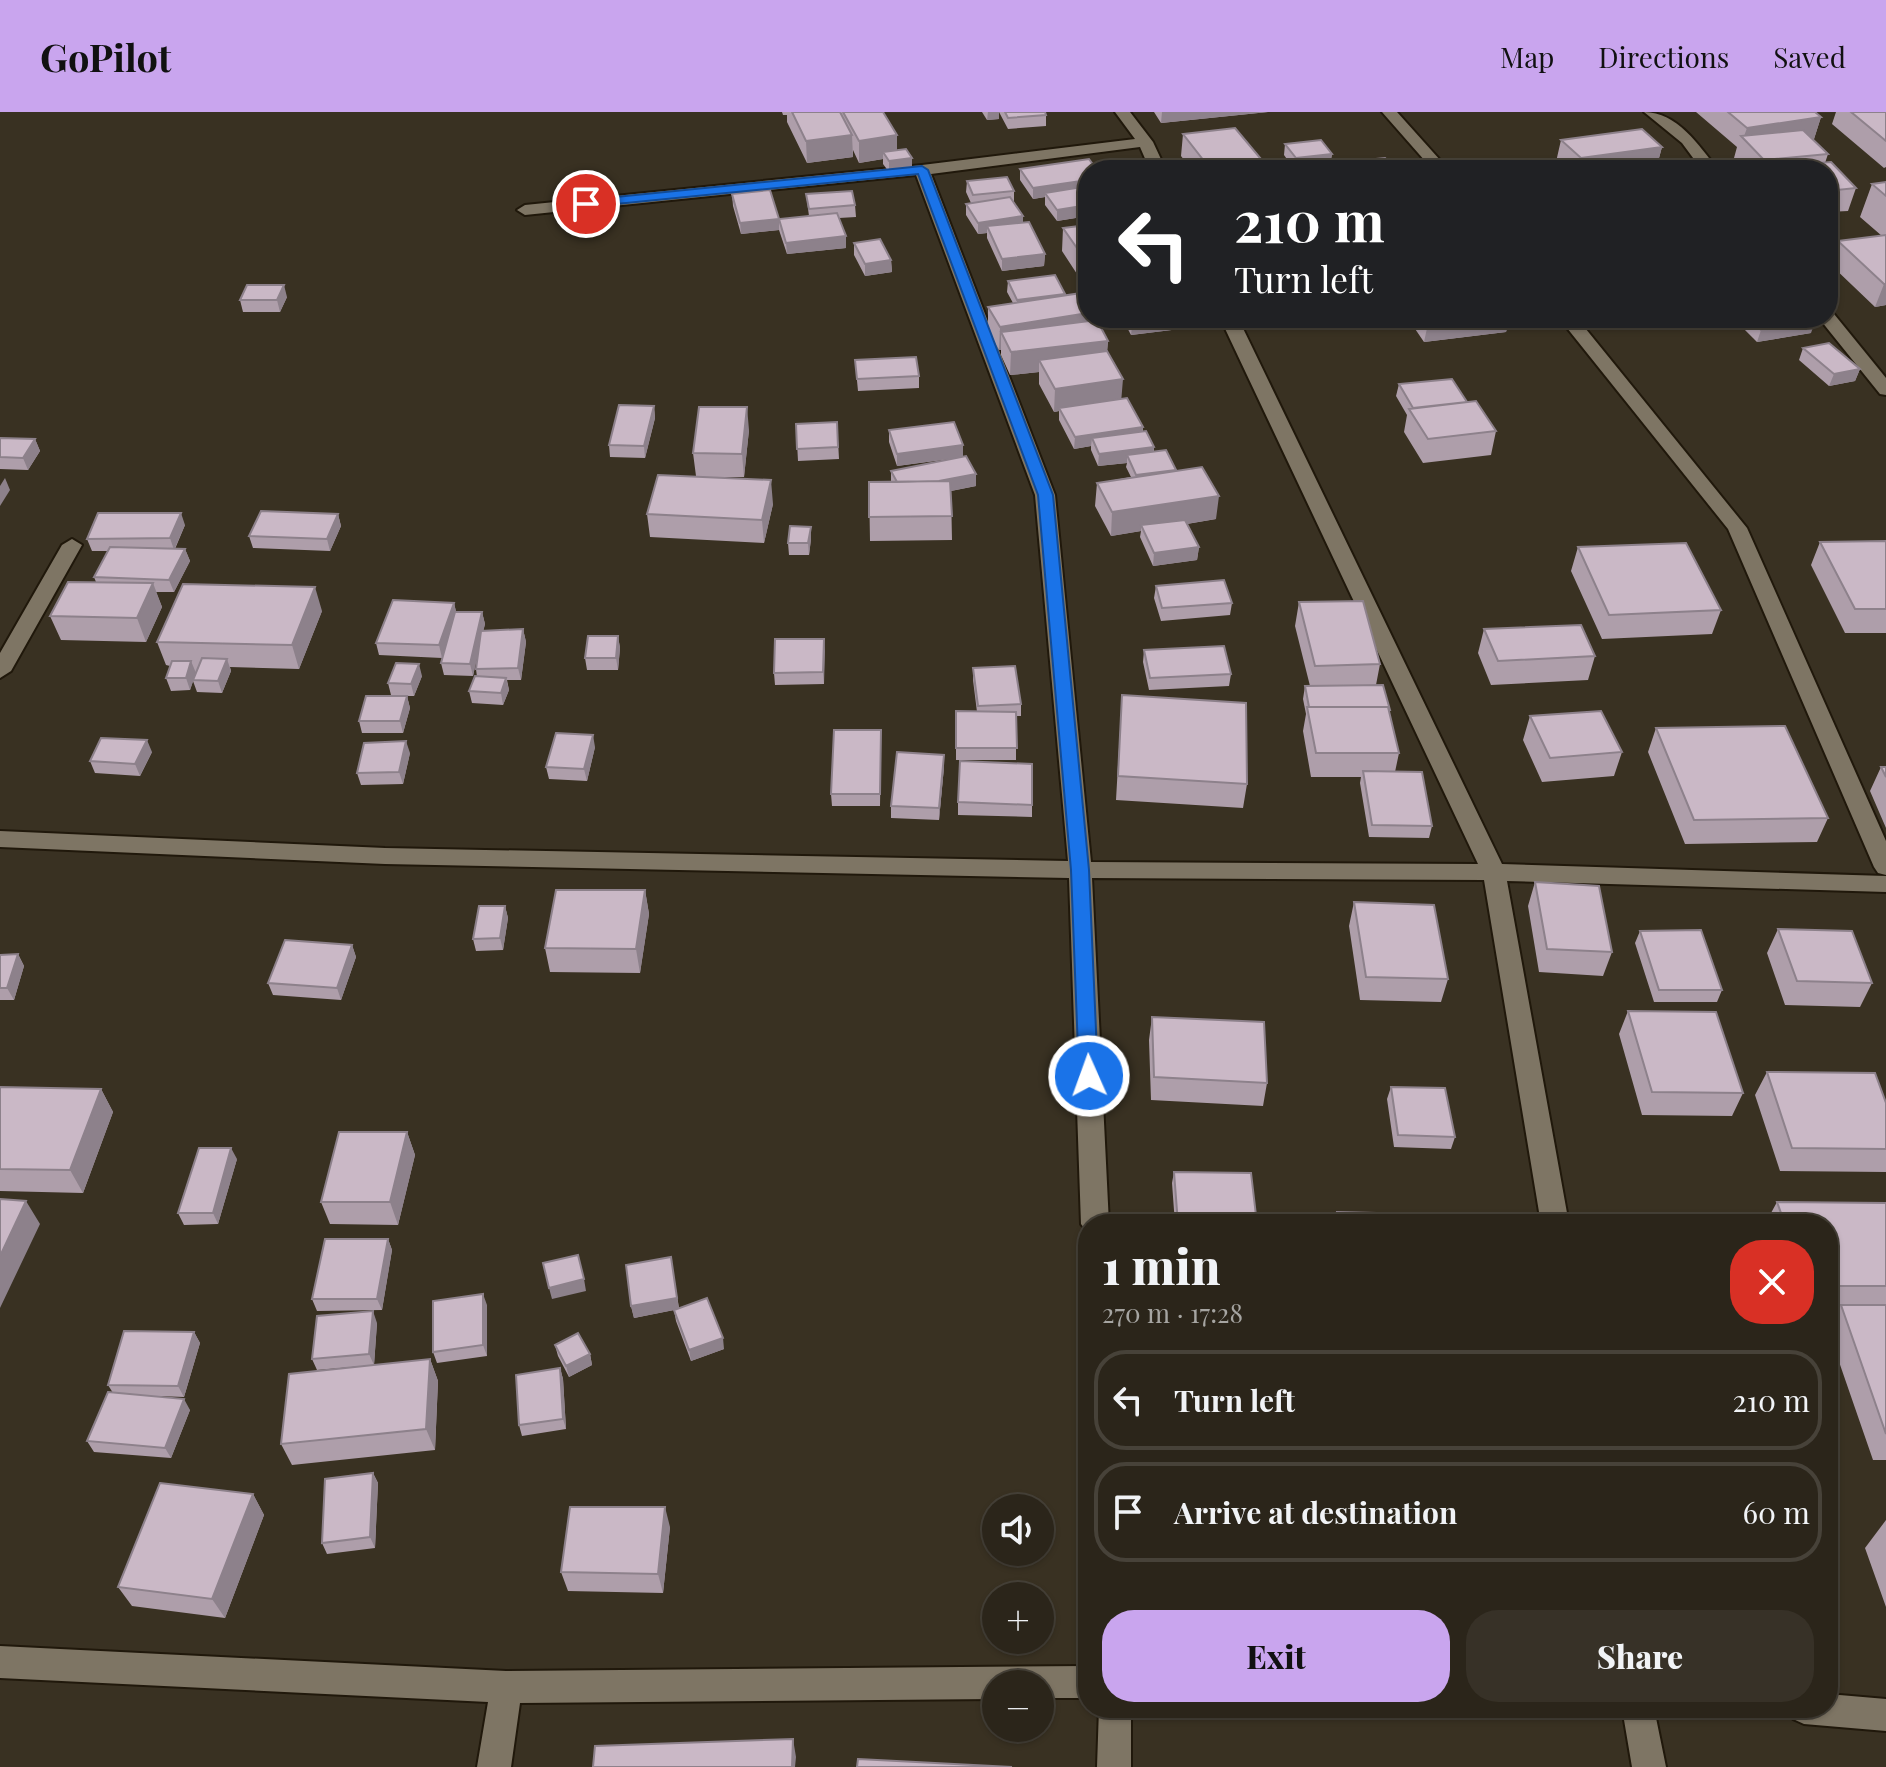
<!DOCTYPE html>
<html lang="en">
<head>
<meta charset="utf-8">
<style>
	:root { --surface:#2b251a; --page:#373127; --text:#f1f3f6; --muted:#a6a5a2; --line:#474239; --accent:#c9a5ee }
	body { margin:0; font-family:"Playfair Display",serif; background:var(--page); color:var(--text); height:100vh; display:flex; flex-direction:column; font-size:30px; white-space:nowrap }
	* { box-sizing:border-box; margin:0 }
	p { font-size:26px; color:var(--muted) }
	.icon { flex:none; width:44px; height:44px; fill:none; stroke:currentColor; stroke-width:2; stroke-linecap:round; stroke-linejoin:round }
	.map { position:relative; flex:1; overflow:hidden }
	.sheet { position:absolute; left:1078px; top:1102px; width:760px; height:504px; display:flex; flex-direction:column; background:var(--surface); border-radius:32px; box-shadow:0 2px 6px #0004,0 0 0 2px var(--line) }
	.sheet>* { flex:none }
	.guide { position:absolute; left:1078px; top:48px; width:760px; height:168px; border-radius:32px; box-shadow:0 2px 6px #0004,0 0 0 2px var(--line); background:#202124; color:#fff; overflow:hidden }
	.controls { position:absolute; left:982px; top:1382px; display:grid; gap:16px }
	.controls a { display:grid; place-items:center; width:72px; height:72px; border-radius:50%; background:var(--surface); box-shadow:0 2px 6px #0004,0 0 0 2px var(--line); font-size:40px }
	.pin { position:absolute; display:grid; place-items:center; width:68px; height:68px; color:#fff; margin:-34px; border:4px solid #fff; border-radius:50%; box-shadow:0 2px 8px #0007 }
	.me { position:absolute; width:88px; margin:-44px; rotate:358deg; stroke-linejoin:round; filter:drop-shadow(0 0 6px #0008) }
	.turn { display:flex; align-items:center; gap:28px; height:168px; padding:0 24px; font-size:36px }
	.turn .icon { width:104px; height:104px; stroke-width:2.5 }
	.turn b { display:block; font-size:56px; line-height:68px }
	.round { display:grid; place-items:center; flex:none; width:84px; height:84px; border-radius:32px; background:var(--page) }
	.summary { display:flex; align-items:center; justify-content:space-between; height:136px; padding:0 24px }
	h1 { font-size:48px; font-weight:800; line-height:60px }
	.button { display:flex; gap:16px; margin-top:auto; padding:16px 24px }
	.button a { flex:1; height:92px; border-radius:32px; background:var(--accent); color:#111; font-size:32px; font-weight:800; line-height:92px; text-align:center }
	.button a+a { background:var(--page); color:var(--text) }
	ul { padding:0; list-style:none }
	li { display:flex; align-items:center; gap:24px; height:100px; margin:0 16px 12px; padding:0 8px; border:4px solid var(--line); border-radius:32px }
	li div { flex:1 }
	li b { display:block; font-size:30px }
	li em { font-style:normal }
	header { display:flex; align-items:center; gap:48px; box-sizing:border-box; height:112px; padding:0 40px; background:var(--accent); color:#111 }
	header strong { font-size:38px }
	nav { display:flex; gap:44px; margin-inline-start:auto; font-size:28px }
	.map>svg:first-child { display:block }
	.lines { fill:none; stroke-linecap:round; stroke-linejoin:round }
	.minor-casing { stroke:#20180b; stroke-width:4 }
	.minor { fill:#7e7564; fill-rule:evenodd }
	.wall { fill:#ae9eaa }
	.shaded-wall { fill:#8d818b }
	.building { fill:#cab8c6; stroke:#8d818b; stroke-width:2 }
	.route { fill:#1a73e8; stroke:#114b97; stroke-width:2 }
</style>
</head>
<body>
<header>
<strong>GoPilot</strong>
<nav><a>Map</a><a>Directions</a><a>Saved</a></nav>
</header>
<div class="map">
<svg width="1886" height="1655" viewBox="0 0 1886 1655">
	<rect width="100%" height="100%" fill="#393122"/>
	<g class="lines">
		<defs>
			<path id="minor" d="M1115,0H1130L1153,30L1166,58H1150L1140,35L931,62L1055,383L1091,750L1478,752L1220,206H1238L1502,752L1886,764V780L1507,769L1569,1112H1541L1484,768L1092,766L1109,1112H1088V1121L1081,1112L1069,766L385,752L0,735V719L385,736L1068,749L1035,383L916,63L525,103L517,98L525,93L922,53L1135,27Z
				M1382,0H1397L1449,58H1433Z
				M1644,0C1677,0 1699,33 1718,58H1702L1682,31Z
				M1828,201L1834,202L1886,266V283L1880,282L1822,210L1819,206H1828Z
				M1559,206H1577L1747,416L1886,729V763L1878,761L1874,755L1728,417Z
				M72,427L82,433L11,559L0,566V541L62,433Z
				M0,1534L506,1559L1088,1554V1586H1040V1572H996V1587L520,1591L511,1655H477L488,1590L0,1566Z
				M1828,1582L1886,1587V1619L1804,1612L1793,1607L1788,1596H1828Z
				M1099,1596H1131V1655H1097Z
				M1622,1596H1654L1666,1655H1632Z"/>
		</defs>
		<!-- minor casing -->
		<use href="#minor" class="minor-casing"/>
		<!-- minor -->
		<use href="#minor" class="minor"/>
	</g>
	<!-- wall -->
	<path class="wall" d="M782,0H883L897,38L912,57L889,60L883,52V47L859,51L853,38V45L807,51L787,10V3H783Z
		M982,0H999V7L987,8Z
		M999,0H1045L1046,3V14L1008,17Z
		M1154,0H1268L1161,11Z
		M1696,0H1815L1821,5L1814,27H1812L1828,42L1825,51L1856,76L1848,99L1828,100V58H1746L1734,46L1737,35Z
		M1836,0H1886V55L1884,56L1832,12Z
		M1183,22L1259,58H1192L1181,44Z
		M1561,28L1662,35L1656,57L1565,58L1556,50Z
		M1285,32L1332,42L1330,53L1294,57L1284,43Z
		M1020,57L1088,58V104L1057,109L1045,93V85L1033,87L1020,68Z
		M967,69L1014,79V90L1023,104V111L1045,142L1044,154L1002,159L987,126V121L978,122L966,103V92L971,91L966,80Z
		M1886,70V193L1875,195L1830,152L1838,129L1882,124L1860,105L1872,72Z
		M732,82L779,107V118L741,122L733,94Z
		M806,82L855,93L856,105L839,106L846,136L787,142L779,118V107L809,104Z
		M1088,113L1077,162L1062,139L1063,116Z
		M854,131L891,148L892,160L865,164L854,143Z
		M1008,169L1065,182V184L1088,206H1101V215L1108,229L1107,240L1121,287L1143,315V319L1154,335V340L1176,359L1216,407L1187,412L1199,435L1197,448L1153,454L1140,425L1141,419L1111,424L1095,394L1097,371L1131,365L1126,355L1127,351L1098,354L1091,338V334L1074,337L1059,308V299L1054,300L1039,272V260L1010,263L1001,243V238H999L988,218V195L1013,191L1007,180Z
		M287,185L280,200H243L240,188Z
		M1122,206H1197L1196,215L1131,223Z
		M1410,206H1510L1506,220L1424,230L1409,208Z
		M1745,206H1811V221L1757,230L1742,215Z
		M1803,236L1860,257L1855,269L1829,274L1799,248Z
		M855,248L919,264V276L858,279Z
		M1399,272L1467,290L1496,319L1491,343L1423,351L1404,320L1407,303L1396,284Z
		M654,294L655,306L645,346L610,345L609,333Z
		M837,310L839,347L798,349L796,312Z
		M749,318L744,365H708L773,392L764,431L650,425L647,402L696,364L693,341Z
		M889,318L963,345L976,374L951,379L952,428L870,429L869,370H891V359L957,346L897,354L889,330Z
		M0,326L35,327L40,339L28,358L0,357Z
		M338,402L341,414L330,439L253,436L249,424Z
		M185,413L175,437H185L190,449L174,480H156L162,495L146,530L61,528L50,504L96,470L94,465L108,439H92L87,427Z
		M811,415V427L809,443H789L788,431Z
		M1886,429V521H1845L1811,453L1820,430Z
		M1578,435L1721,498L1712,522L1602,527L1571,459Z
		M1156,474L1232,491L1230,503L1161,509L1154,486Z
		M1299,490L1380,552L1376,573L1390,598L1389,601L1399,641L1395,660L1432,714L1429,726L1369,725L1360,671L1361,665H1311L1303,619L1306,602L1303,587L1305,574H1310L1295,514Z
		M454,491L456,500H482L485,512L483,519L523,517L526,530L521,568H507L509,578L503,593L472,591L469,579L477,565L476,557L478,539L473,564L444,563L441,551L445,536L442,546L379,543L376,531Z
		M322,499L299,557L230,555L231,559L222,581L197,580L193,569L190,578L171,579L166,566L170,554L166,553L157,530Z
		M1484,517L1595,544L1588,568L1491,573L1478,541Z
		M618,524L620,536L618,558H587L585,546Z
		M824,527V572L775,573L774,561Z
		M1144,538L1231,562L1229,574L1149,578L1143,550Z
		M973,556L1021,592V604H1016V648H956V599L977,600L973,568Z
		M422,564L414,584H407L410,596L403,621H362L359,609L404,584L391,583L388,571Z
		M1122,583L1247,672L1243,696L1116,688Z
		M1530,604L1622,640L1614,664L1542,670L1523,628Z
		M1656,616L1828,706L1817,730L1685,732L1648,640Z
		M881,630L880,694H832L831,682Z
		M595,635L587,669L549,667L546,655Z
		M152,640L140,664L95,661L90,649Z
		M410,641L403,672L361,673L357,661Z
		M944,655L939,708L891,706V694Z
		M1881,655H1886V716L1870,679Z
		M958,690L1032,693V705L958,703Z
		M1535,770L1612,840L1603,864L1539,860L1528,794Z
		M645,778L649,802L640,861L550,860L545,836Z
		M1354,790L1448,867L1441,890L1360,888L1349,814Z
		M505,794L508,806L503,838L476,839L473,827Z
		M1778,817L1872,871L1860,895L1785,893L1767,841Z
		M1640,819L1722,878L1717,890H1654L1635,831Z
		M352,833L356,845L341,888L273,883L268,871Z
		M18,842L24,854L14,888H0V843Z
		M1628,899L1743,981L1732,1004L1642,1003L1619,922Z
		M1152,905L1267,971L1263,994L1151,988L1149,928Z
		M1767,960L1886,991V1060L1780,1059L1755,983Z
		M0,975L101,977L113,1000L83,1081L0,1079Z
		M1391,975L1455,1025L1451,1037L1394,1035L1387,987Z
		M407,1020L415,1043L398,1113L330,1112L321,1090Z
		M237,1047L218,1112L184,1113L178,1101Z
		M1174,1060L1257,1112H1175L1172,1071Z
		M1777,1090L1886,1091V1348H1873L1828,1218V1214L1839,1196H1828V1112H1765Z
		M1337,1100L1496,1112H1334Z
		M388,1127L392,1138L382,1198L317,1199L312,1187Z
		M671,1145L679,1196L724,1237L691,1249L676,1209L674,1198L634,1206L631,1194Z
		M487,1193V1244L437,1251L433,1240Z
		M377,1211L374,1253L317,1258L312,1247Z
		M194,1220L200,1231L184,1285L157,1284L190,1298L171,1346L94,1340L87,1329L113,1281L108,1273Z
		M555,1233L590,1242L592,1253L569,1265L558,1244Z
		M430,1247L438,1269L435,1338L292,1353L281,1332Z
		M560,1256L563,1267L566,1317L522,1324L519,1313Z
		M373,1361L378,1371L375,1436L327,1442L322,1431Z
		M253,1382L264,1403L225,1506L132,1494L118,1475Z
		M1886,1408V1495L1865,1436Z
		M670,1415L663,1481L568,1479L561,1460Z"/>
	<!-- shaded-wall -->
	<path class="shaded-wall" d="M988,0H999V7L987,8Z
		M1162,0H1268L1161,11Z
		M1821,5L1814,27L1752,36L1743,27L1747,16Z
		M852,23L853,45L807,51L806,29Z
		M897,23V45L883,40V47L859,51V29Z
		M1662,35L1656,57L1578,58L1581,46Z
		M1332,42L1330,53L1294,57L1296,46Z
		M912,46V57L889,60V49Z
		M1261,47L1259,58H1207L1208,54Z
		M1088,68V79L1045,81V85L1033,87V76Z
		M1088,93V104L1057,109V98Z
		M1023,104V116L987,114V121L978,122V111Z
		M779,107V118L741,122L740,111Z
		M846,124V136L787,142L786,131Z
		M1088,138V160L1077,162L1079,139Z
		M1045,142L1044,154L1002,159V147Z
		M891,148L892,160L865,164V152Z
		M1884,172H1886V193L1875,195Z
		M284,173L287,185L280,200L277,188Z
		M1065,182L1064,193L1017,199V188Z
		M1088,201V206H1101L1100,222L1001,220V238H999L1000,215Z
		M1133,206H1197L1196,215L1131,223Z
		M1439,206H1510L1506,220L1424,230L1429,207Z
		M1815,210L1811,221L1757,230L1761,218Z
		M1108,229L1106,252L1039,248V260L1010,263L1011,240Z
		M1860,257L1855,269L1829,274L1834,262Z
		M1123,267L1121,291L1059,296V299L1054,300L1055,277Z
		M654,294L655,306L645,346L644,334Z
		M747,295L749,318L744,365L742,342Z
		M1143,315L1142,327L1092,326L1091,334L1074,337L1075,325Z
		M35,327L40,339L28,358L23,346Z
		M963,333V345L897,354V342Z
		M1154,335L1153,347L1127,343V351L1098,354L1099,342Z
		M976,362V374L900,389V377Z
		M5,366L10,378L0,394V374Z
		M771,368L773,392L764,431L762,408Z
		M1219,384L1216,407L1144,419L1141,413V419L1111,424L1112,400Z
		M181,401L185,413L174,438L170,426Z
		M338,402L341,414L330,439L327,427Z
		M811,415V427L809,443L808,431Z
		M1199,435L1197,448L1153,454L1154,441Z
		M185,437L190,449L174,480L169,468Z
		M153,471L162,495L146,530L137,506Z
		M315,475L322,499L299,557L292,533Z
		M454,491L457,503L442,546L439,533Z
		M482,500L485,512L473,564L470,552Z
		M523,517L526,530L521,568L518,556Z
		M618,524L620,536L618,558L616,546Z
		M824,527L825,539L824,572L823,560Z
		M227,547L231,559L222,581L218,569Z
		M191,549L196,561L190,578L186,566Z
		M419,552L422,564L414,584L411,572Z
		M506,566L509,578L503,593L501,581Z
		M407,584L410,596L403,621L400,609Z
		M593,623L595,635L587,669L584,657Z
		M147,628L152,640L140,664L135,652Z
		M406,629L410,641L403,672L399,660Z
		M944,643V655L939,708V696Z
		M645,778L649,802L640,861L636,837Z
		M505,794L508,806L503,838L500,826Z
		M352,833L356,845L341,888L337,876Z
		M18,842L24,854L14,888L7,876Z
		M101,977L113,1000L83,1081L70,1058Z
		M407,1020L415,1043L398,1113L390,1090Z
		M231,1036L237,1047L218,1112L213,1101Z
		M26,1089L40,1112L0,1196V1144Z
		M388,1127L392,1138L382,1198L377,1187Z
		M671,1145L679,1197L634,1206L631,1194Z
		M584,1167L586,1179L552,1187L549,1176Z
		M483,1182L487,1193V1244L483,1233Z
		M373,1199L377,1211L374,1253L369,1242Z
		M194,1220L200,1231L184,1285L178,1274Z
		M723,1226L724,1237L691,1249L689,1238Z
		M590,1242L592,1253L569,1265L566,1254Z
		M430,1247L438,1269L435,1338L426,1317Z
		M560,1256L563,1267L566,1317L563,1307Z
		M184,1287L190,1298L171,1346L165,1336Z
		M373,1361L378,1371L375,1436L370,1425Z
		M253,1382L264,1403L225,1506L212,1487Z
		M665,1395L670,1415L663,1481L658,1462Z
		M793,1627L796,1645L795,1655H792Z"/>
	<!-- building -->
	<path class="building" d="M792,0H840L852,23L806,29Z
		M843,0H883L897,23L859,29Z
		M1005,0H1045L1046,3L1008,6Z
		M1728,0H1815L1821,5L1747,16Z
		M1851,0H1886V29Z
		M1235,16L1261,47L1208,54L1183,22Z
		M1642,17L1662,35L1581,46L1561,28Z
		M1803,18L1828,42L1764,48L1741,24Z
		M1321,28L1332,42L1296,46L1285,32Z
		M906,37L912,46L889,49L883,40Z
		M1385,46L1396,58H1341L1336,51Z
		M1089,47L1097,58H1088V68L1033,76L1020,57Z
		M1831,50L1856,76L1828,79V58H1772L1770,55Z
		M1007,65L1014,79L973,83L967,69Z
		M1886,70V84L1872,72Z
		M1088,74V93L1057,98L1045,81Z
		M770,78L779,107L740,111L732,82Z
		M852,79L855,93L809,97L806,82Z
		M1010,85L1023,104L978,111L966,92Z
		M837,101L846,124L786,131L779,107Z
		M1029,110L1045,142L1002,147L987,114Z
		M1088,113V138L1079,139L1063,116Z
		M1886,123V172H1884L1838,129Z
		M880,127L891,148L865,152L854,131Z
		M1055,163L1065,182L1017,188L1008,169Z
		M247,173H284L277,188H240Z
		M1088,180V201L1000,215L988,195Z
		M1749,206H1811L1815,210L1761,218Z
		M1097,208L1108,229L1011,240L1001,220Z
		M1829,231L1860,257L1834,262L1803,236Z
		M1107,239L1123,267L1055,277L1039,248Z
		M916,245L919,264L857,267L855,248Z
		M1452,267L1467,290L1413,296L1399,272Z
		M1127,286L1143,315L1075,325L1059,296Z
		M1476,289L1496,319L1428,327L1409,297Z
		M619,293L654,294L644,334L609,333Z
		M699,295H747L742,342L693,341Z
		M837,310L838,335L797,337L796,312Z
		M954,310L963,333L897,342L889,318Z
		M1146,319L1154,335L1099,342L1092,326Z
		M0,326L35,327L23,346L0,345Z
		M1166,338L1176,358L1136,363L1127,343Z
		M966,344L976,362L939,369L897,370L891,359Z
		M1202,355L1219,384L1112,400L1097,371Z
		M658,363L771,368L762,408L647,402Z
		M950,369L952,404L869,405V370Z
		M261,399L338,402L327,427L249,424Z
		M98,401H181L170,426L87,427Z
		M1185,408L1199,435L1154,441L1141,413Z
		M790,414L811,415L808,431H788Z
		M1886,429V497H1855L1820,430Z
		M1686,431L1721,498L1609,503L1578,435Z
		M110,435L185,437L169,468L94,465Z
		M1224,468L1232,491L1162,496L1156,474Z
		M68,470L153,471L137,506L50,504Z
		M183,472L315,475L292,533L157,530Z
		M393,488L454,491L439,533L376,531Z
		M1363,489L1380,552L1315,554L1299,490Z
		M455,500H482L470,552L441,551Z
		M1581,513L1595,544L1498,549L1484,517Z
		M523,517L518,556L476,557L481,519Z
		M588,524H618L616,546H585Z
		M775,527H824L823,560L774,561Z
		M1224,534L1231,562L1150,566L1144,538Z
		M202,546L227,547L218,569L193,568Z
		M172,549H191L186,566H166Z
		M396,551L419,552L411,572L388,571Z
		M1015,554L1021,592L978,594L973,556Z
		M475,564L506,566L501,581L469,579Z
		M1383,573L1390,598H1389L1388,595H1309L1305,574Z
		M1122,583L1246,591L1247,672L1118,664Z
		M366,584H407L400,609H359Z
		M1307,595H1388L1399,641H1316Z
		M956,599L1016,600L1017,636H956Z
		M1601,599L1622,640L1550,646L1530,604Z
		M1785,614L1828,706L1694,708L1656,616Z
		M834,618H881L880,682H831Z
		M556,621L593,623L584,657L546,655Z
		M101,626L147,628L135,652L90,649Z
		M406,629L399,660L357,661L364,631Z
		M897,640L944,643L939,696L891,694Z
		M960,649L1032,652V693L958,690Z
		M1881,655H1886V665Z
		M1363,659L1422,660L1432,714L1372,713Z
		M1535,770L1599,774L1612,840L1547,837Z
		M556,778H645L636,837L545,836Z
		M1354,790L1434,793L1448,867L1366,865Z
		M479,794H505L500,826L473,827Z
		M1778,817L1852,819L1872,871L1797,869Z
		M1701,818L1722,878H1659L1640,819Z
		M285,828L352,833L337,876L268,871Z
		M18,842L7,876H0V843Z
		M1628,899L1716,900L1743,981L1652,980Z
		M1152,905L1264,910L1267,971L1154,965Z
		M1767,960L1875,961L1886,991V1037L1792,1036Z
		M0,975L101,977L70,1058L0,1057Z
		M1391,975L1445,976L1455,1025L1398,1023Z
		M339,1020H407L390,1090H321Z
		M199,1036H231L213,1101H178Z
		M1174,1060L1251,1061L1257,1112H1178Z
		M0,1087L26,1089L0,1144Z
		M1777,1090L1886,1091V1174H1828V1112H1785Z
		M1337,1100L1495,1104L1496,1112H1338Z
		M325,1127H388L377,1187H312Z
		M578,1143L584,1167L549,1176L543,1151Z
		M671,1145L677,1186L631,1194L626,1153Z
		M483,1182V1233L433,1240V1189Z
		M707,1186L723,1226L689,1238L674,1198Z
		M1841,1193H1886V1322Z
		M373,1199L369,1242L312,1247L317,1204Z
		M124,1219L194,1220L178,1274L108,1273Z
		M578,1221L590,1242L566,1254L555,1233Z
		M430,1247L426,1317L281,1332L289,1262Z
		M560,1256L563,1307L519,1313L516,1263Z
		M108,1280L184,1287L165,1336L87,1329Z
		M373,1361L370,1425L322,1431L325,1367Z
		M160,1371L253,1382L212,1487L118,1475Z
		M570,1395H665L658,1462L561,1460Z
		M793,1627L792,1655H593L595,1634Z
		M858,1647L1012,1655H857Z"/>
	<!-- route -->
	<path class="route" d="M922,54L928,58L1053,383L1089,758L1098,964L1096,970H1082L1079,964L1071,758L1038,383L918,62L586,95L580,92L586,88Z"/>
</svg>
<div class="controls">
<a><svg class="icon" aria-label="sound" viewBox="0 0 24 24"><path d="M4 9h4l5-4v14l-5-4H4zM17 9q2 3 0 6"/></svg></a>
<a>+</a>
<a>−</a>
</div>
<div class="pin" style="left:586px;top:92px;background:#d93025"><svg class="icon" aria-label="arrive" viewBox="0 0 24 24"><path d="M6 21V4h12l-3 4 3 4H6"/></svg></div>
<svg class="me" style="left:1089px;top:964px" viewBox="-20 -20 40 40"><circle r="17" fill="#1a73e8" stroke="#fff" stroke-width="3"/><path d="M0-11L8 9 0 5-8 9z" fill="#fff"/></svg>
<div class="guide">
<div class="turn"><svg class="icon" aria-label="left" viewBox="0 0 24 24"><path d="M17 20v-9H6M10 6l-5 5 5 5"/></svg><div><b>210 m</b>Turn left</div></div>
</div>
<section class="sheet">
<div class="summary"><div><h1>1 min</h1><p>270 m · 17:28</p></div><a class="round" style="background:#d93025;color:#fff"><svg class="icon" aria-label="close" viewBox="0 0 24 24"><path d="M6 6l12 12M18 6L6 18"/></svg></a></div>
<ul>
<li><svg class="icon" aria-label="left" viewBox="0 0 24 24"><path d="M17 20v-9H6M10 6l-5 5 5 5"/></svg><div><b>Turn left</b></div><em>210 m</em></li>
<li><svg class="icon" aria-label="arrive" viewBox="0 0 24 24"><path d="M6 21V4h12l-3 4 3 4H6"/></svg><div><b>Arrive at destination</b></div><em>60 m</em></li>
</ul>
<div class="button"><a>Exit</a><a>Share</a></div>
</section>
</div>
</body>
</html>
